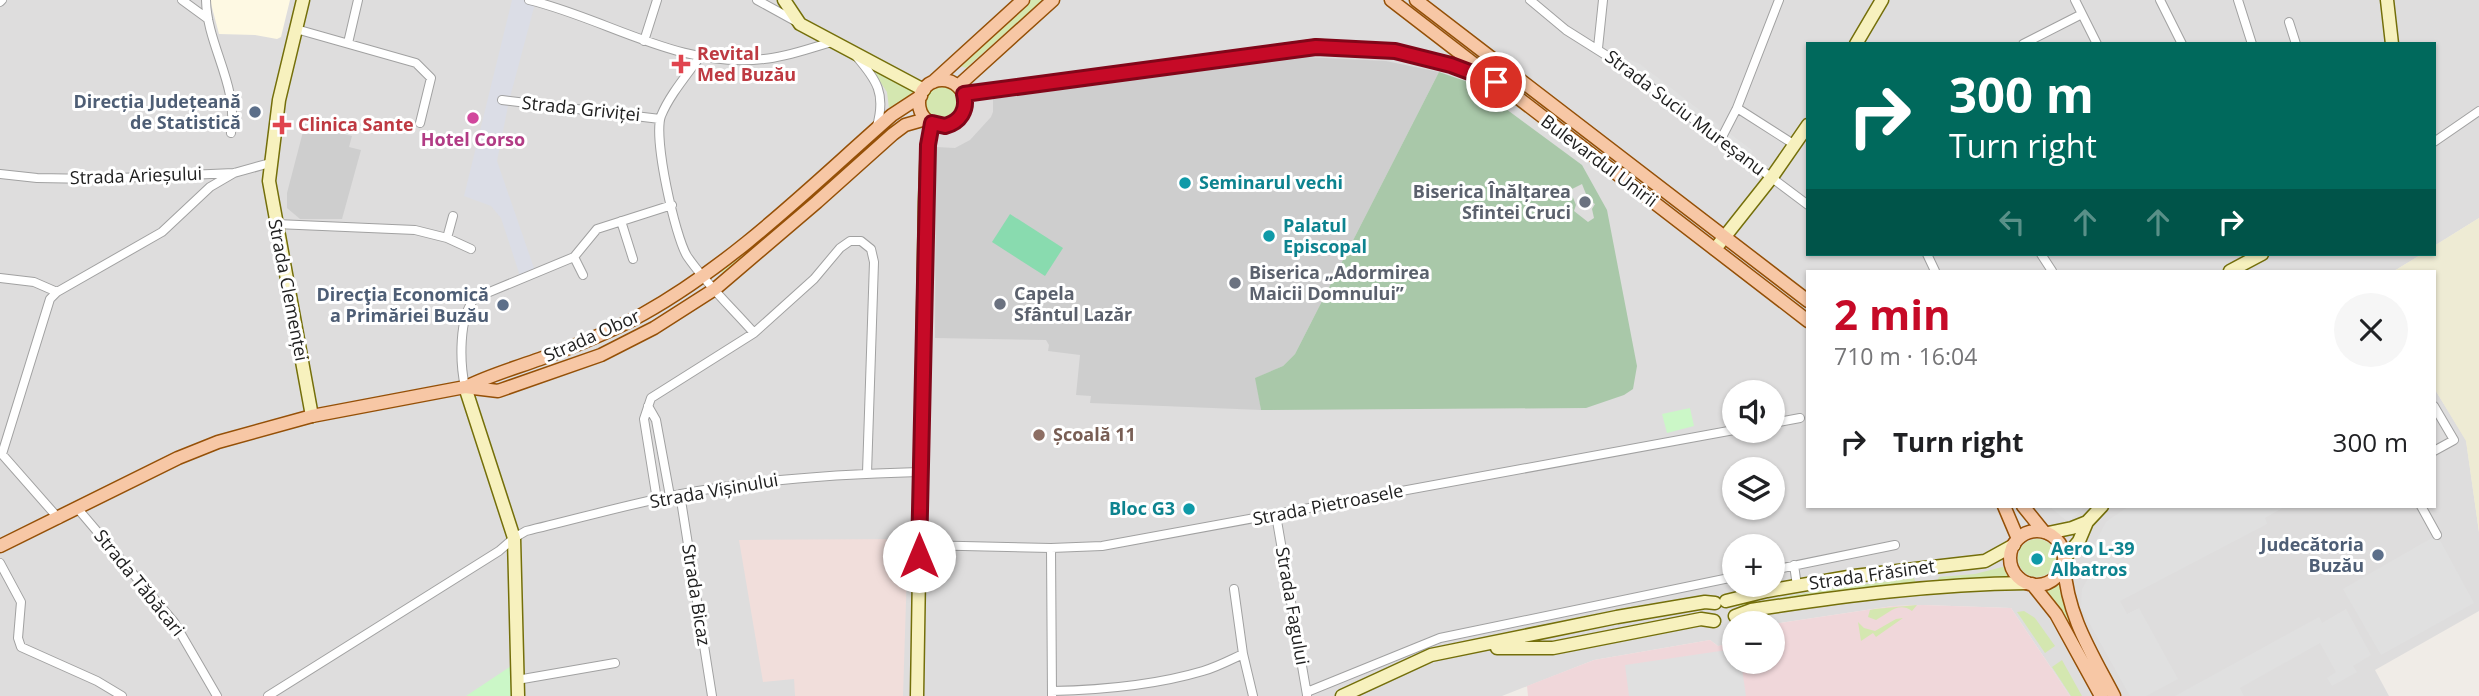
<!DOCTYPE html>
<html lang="en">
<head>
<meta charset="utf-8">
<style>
	:root { --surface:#fff; --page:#f6f6f6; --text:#202124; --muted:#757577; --accent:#c60a27 }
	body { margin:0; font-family:"Open Sans",sans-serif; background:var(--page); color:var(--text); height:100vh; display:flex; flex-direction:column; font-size:26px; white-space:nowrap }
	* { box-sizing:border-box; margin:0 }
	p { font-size:23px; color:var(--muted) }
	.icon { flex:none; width:38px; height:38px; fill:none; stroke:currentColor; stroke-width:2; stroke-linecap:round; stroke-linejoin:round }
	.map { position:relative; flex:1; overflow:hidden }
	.panel { position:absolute; left:1806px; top:270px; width:630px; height:238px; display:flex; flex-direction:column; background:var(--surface); border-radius:0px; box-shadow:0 2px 5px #0004 }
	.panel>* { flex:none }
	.banner { position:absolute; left:1806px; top:42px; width:630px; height:214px; border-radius:0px; box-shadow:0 2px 5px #0004; background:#00695c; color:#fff; overflow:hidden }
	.tools { position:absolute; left:1722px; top:380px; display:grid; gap:14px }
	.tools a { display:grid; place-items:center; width:63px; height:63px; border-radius:50%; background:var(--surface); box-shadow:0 2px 5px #0004; font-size:35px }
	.pin { position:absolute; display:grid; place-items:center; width:60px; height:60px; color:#fff; margin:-30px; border:4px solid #fff; border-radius:50%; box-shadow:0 2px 7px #0007 }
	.me { position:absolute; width:77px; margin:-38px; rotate:0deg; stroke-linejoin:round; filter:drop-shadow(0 0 5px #0008) }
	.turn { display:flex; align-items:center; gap:24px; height:147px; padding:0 28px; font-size:32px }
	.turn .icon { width:91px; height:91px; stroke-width:2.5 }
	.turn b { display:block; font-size:49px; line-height:60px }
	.lanes { display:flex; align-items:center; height:66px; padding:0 28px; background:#0003; justify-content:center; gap:35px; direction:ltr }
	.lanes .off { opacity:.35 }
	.round { display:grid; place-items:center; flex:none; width:74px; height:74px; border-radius:37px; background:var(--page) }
	.head { display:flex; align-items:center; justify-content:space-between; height:119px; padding:0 28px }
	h1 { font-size:42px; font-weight:700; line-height:52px; color:var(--accent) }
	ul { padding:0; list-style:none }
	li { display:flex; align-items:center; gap:21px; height:105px; padding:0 28px }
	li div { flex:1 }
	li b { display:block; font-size:26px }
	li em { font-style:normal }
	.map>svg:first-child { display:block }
	.residential { fill:#dedddd; fill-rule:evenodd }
	.commercial { fill:#f0d7da }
	.education { fill:#fef9e3 }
	.religious { fill:#cecece }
	.military { fill:#f1dedb }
	.farmland { fill:#eeebd4 }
	.grass { fill:#d4e7b0 }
	.cemetery { fill:#a9c8a9; fill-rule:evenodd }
	.park { fill:#cbf7c7 }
	.pitch { fill:#89dbaf }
	.parking { fill:#e0e0e0 }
	.plaza { fill:#dbdde6 }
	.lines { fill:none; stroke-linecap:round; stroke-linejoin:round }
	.street-casing { stroke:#a1a1a1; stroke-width:10 }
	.secondary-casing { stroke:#746f0a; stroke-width:15 }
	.primary-casing { stroke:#955007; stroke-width:15 }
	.street { stroke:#fff; stroke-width:8 }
	.secondary { stroke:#f7f1be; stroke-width:12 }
	.primary { stroke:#f7c7a5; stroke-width:12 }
	.route-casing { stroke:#810619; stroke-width:18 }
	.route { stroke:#c60a27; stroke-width:12 }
	.health-dot { fill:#e0444e; stroke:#fff; stroke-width:2.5 }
	.service-dot { fill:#5c6f8a; stroke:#fff; stroke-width:2.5 }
	.hotel-dot { fill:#d1479c; stroke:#fff; stroke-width:2.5 }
	.culture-dot { fill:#0f9aa8; stroke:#fff; stroke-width:2.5 }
	.worship-dot { fill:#6b7280; stroke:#fff; stroke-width:2.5 }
	.education-dot { fill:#8d6e63; stroke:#fff; stroke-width:2.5 }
	.labels { text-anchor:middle; stroke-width:6; stroke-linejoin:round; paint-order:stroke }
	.health-label { font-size:18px; font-weight:bold; fill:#be3a42; stroke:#fff; text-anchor:start }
	.service-label { font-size:18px; font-weight:bold; fill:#4e5e75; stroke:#fff; text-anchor:end }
	.street-label { font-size:18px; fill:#202020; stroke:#fff }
	.hotel-label { font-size:18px; font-weight:bold; fill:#b23c85; stroke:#fff }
	.culture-label { font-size:18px; font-weight:bold; fill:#0d838f; stroke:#fff; text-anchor:start }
	.worship-label { font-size:18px; font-weight:bold; fill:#5b616d; stroke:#fff; text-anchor:start }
	.education-label { font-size:18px; font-weight:bold; fill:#785e54; stroke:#fff; text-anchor:start }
</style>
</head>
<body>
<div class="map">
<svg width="2479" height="696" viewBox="0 0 2479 696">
	<rect width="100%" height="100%" fill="#f0ece7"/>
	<!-- residential -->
	<path class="residential" d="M0,0H2479V218L2434,246V44H1808V254H2422L2394,271H1808V506H2434V388L2466,440L2479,532V611L2375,670L2389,696H2070L2011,608L1923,605L1893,606L1773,624L1734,623L1733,644L1718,646L1710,640L1594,660L1502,696H0ZM1734,392H1773V430H1734ZM1734,469H1773V508H1734ZM1734,546H1773V584H1734Z"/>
	<!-- commercial -->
	<path class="commercial" d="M1923,605L2011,608L2070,696H1528L1527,686L1594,660L1710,640L1718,646L1734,642V662H1773V624L1893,606Z"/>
	<!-- education -->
	<path class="education" d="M210,0H290L281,37L277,39L255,35L219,34Z"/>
	<!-- religious -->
	<path class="religious" d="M1304,57L1386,61L1439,72L1295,354L1283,366L1256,378L1261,410L1090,403L1091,396L1076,395L1080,355L1048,351L1049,345L1046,340L935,338L936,147L955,148L970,140L991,117L993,112V99Z
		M305,124L352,136L349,147L361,150L342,219H300L287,208V193Z"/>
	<!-- military -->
	<path class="military" d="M908,539L903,696H795L794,679L763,682L739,540Z"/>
	<!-- farmland -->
	<path class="farmland" d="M2479,218V532L2466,441L2434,388V271H2394L2422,254H2434V246Z"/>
	<!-- grass -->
	<path class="grass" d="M1031,0H1043L966,68L957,65Z
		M878,71L912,89L913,94L889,108L887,92L875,74Z
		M923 103a19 19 0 1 1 38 0a19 19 0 1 1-38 0Z
		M890,121L896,129L726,278L719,269Z
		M2018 558a19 19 0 1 1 38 0a19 19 0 1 1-38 0Z
		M2006,566L2011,578L1937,582L1939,577L1975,574Z
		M1914,578L1916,583L1740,609L1738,605L1828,589Z
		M2060,582L2096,677L2055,603L2045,590Z
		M1917,605L1912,611C1898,601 1888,614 1876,620L1868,617L1870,610L1875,609Z
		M2024,611L2035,618L2055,646L2045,653L2017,612Z
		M1903,618L1876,637L1873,633L1861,641L1858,622L1864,628L1875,631L1896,619Z
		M2062,660L2082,696H2071L2052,667Z"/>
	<!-- cemetery -->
	<path class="cemetery" d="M1439,72L1471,83L1582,165L1607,210L1637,366L1633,389L1624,395L1586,408L1261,410L1255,378L1283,366L1295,354ZM1582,184L1588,199L1595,204L1592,209L1594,218L1588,222L1574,211L1576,205L1570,190Z"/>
	<!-- park -->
	<path class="park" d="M1690,408L1694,426L1667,433L1662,414Z
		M511,666L512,696H466Z"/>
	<!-- pitch -->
	<path class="pitch" d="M1010,214L1063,248L1045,276L992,242Z"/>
	<!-- parking -->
	<path class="parking" d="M1623,57L1640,64L1720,126L1716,132L1621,61Z
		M1729,133L1753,151L1749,157L1724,139Z
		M2049,506H2085L2068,522Z
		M2129,506H2286L2265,518L2267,524L2120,601L2127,614L2139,608L2178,679L2146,696H2130L2081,608L2082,589L2099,560L2092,549L2106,522Z
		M2437,535L2474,603L2381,655L2343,589Z
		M2346,609L2371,655L2353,666L2357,672L2332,686L2327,678L2336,672L2320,643L2240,688L2244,696H2175L2319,617L2322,623Z
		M1734,649V662H1741L1746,696H1629L1625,665Z"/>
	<!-- plaza -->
	<path class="plaza" d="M512,0H536L509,101L497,161L536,274L521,279L501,218L491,206L464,196Z"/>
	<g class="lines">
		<defs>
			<path id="street" d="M182,0L208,19
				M206,0C207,46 239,85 231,133
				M529,0C608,19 679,69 764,59C787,57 810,48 832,42
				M757,0L797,22
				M1530,0L1566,30L1620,64L1808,205
				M2075,0L2097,44
				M2160,0L2182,44
				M2238,0L2252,44
				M0,2L2,0
				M2289,22L2296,44
				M296,29L416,63L431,78L420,123
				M644,41L657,0
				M348,43L358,0
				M2023,44L2082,14
				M1598,48L1603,0
				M856,56C877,80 886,94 877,126
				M699,58C686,76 669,96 661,116C653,138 675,236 687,256C706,284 732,308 754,333
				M502,100L660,119
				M1737,108L1795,145
				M1721,139L1737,108L1779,0
				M2434,142L2479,111
				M0,174L37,178L95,179L234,173L270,163
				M621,221L633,259
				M276,224L415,230L447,238L471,249
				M447,238L453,216
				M1927,254L1935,271
				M2041,254L2052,271
				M574,257L583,275
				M0,278L34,282L57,292
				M465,387C460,364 458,317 475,298L574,257L597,229L672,205
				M648,406L656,420L670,496
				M2434,406L2454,440L2434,451
				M1773,423L1800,418
				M0,452L59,519
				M2,454L50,299L57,292L162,232L210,187L234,173
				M680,494L712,696
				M657,500L644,419L651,398L754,333L814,279L840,248L850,241H861L871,249L874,262L867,473
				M2421,506L2437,535
				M78,509L174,622L217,696
				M1276,515L1307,695
				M919,545L1051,548L1102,546L1734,430
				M1051,548L1052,696
				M0,563L21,602L18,638L21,647L97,681L122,696
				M1794,565L1797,586
				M1773,570L1895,545
				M1234,589L1243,654L1253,696
				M517,680L615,663
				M1052,691C1101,690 1156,685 1203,671C1217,667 1230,660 1243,654
				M1307,692L1440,638L1734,577
				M268,696L499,551L514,538L526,531C577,519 629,504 681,494C759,479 839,474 919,472"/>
			<path id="secondary" d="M303,0L279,100L269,181L312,416
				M784,0L800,24L924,90
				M2387,0L2392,44
				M1856,44L1882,0
				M964,94L1316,46L1395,51L1452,65L1491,80
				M1715,249L1772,177L1808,125
				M2230,271L2262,254
				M465,387L514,538L518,696
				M2048,533L2072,528L2087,522
				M2064,559L2079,541L2087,522L2102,506
				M1726,601L1767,591L1854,576L1985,561L2014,545
				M1735,616L1751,610C1843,596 1934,584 2027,583
				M1497,648H1553L1701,619L1714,621
				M917,696L925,202L927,145L932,123
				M1342,696L1431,655L1617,617L1705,602L1715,603"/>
			<path id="primary" d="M1391,0L1808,321
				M1416,0L1808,301
				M919 103a23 23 0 1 1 46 0a23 23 0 1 1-46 0Z
				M933,82L1023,0
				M958,86L1053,0
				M466,387C490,375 515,368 540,359C575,346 611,332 643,314C736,262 812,185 892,115L921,96
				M2004,506L2018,539
				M2023,506L2044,532
				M2010 558a27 27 0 1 1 54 0a27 27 0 1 1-54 0Z
				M0,546L178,458L218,442L312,416L465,387L498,391L601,355L654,328L715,289L817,202L893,134L905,125L926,119
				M2064,565C2067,615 2091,652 2114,696
				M2032,584L2056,614L2101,696"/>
		</defs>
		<!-- street casing -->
		<use href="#street" class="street-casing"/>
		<!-- secondary casing -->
		<use href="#secondary" class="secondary-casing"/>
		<!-- primary casing -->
		<use href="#primary" class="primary-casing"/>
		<!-- street -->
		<use href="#street" class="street"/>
		<!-- secondary -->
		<use href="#secondary" class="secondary"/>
		<!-- primary -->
		<use href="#primary" class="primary"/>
	</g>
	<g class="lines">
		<defs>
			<path id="route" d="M919,556L928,145L932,123L945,126C960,122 968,110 964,94L1316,47L1395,51L1451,65L1496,82"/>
		</defs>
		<!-- route casing -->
		<use href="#route" class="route-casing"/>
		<!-- route -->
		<use href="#route" class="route"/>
	</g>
	<!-- markers -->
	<g class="health-dot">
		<path d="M677.5 53.5h7v7h7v7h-7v7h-7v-7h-7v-7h7z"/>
		<path d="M278.5 114.5h7v7h7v7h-7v7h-7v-7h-7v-7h7z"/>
	</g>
	<g class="service-dot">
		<circle cx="255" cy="112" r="7"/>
		<circle cx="503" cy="305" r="7"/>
		<circle cx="2378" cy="555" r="7"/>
	</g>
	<circle class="hotel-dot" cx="473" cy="118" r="7"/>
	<g class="culture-dot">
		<circle cx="1185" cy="183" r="7"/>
		<circle cx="1269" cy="236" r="7"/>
		<circle cx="1189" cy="509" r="7"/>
		<circle cx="2037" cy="559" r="7"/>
	</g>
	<g class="worship-dot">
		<circle cx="1585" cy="202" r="7"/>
		<circle cx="1235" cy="283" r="7"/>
		<circle cx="1000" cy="304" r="7"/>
	</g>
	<circle class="education-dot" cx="1039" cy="435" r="7"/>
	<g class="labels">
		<!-- health labels -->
		<g class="health-label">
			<text x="697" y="60">Revital<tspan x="697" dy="21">Med Buzău</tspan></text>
			<text x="298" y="131">Clinica Sante</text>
		</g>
		<!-- service labels -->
		<g class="service-label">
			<text x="241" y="108">Direcția Județeană<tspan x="241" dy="21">de Statistică</tspan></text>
			<text x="489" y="301">Direcţia Economică<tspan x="489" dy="21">a Primăriei Buzău</tspan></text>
			<text x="2364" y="551">Judecătoria<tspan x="2364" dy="21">Buzău</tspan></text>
		</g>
		<!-- street labels -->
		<g class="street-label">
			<text transform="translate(581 109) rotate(6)" y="6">Strada Griviței</text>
			<text transform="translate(1685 113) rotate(37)" y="6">Strada Suciu Mureșanu</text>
			<text transform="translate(1599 161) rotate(37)" y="6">Bulevardul Unirii</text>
			<text transform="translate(136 176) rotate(-2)" y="6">Strada Arieșului</text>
			<text transform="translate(288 290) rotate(79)" y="6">Strada Clemenței</text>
			<text transform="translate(592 336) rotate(-24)" y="6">Strada Obor</text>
			<text transform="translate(714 491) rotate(-10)" y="6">Strada Vișinului</text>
			<text transform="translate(1328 505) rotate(-11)" y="6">Strada Pietroasele</text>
			<text transform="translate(1872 575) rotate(-8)" y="6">Strada Frăsinet</text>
			<text transform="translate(139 583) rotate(51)" y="6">Strada Tăbăcari</text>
			<text transform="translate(696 595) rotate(81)" y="6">Strada Bicaz</text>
			<text transform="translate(1292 606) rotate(80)" y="6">Strada Fagului</text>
		</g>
		<!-- hotel labels -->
		<g class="hotel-label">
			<text x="473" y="146">Hotel Corso</text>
		</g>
		<!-- culture labels -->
		<g class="culture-label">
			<text x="1199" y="189">Seminarul vechi</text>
			<text x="1283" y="232">Palatul<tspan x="1283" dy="21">Episcopal</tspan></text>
			<text x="1175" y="515" text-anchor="end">Bloc G3</text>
			<text x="2051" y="555">Aero L-39<tspan x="2051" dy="21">Albatros</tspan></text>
		</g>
		<!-- worship labels -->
		<g class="worship-label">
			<text x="1571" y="198" text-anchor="end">Biserica Înălțarea<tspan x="1571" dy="21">Sfintei Cruci</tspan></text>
			<text x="1249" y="279">Biserica „Adormirea<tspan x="1249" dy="21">Maicii Domnului”</tspan></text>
			<text x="1014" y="300">Capela<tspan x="1014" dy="21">Sfântul Lazăr</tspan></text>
		</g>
		<!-- education labels -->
		<g class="education-label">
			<text x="1053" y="441">Școală 11</text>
		</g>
	</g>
</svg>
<div class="tools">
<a><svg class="icon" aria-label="sound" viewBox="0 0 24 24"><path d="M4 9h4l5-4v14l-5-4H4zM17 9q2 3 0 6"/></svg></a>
<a><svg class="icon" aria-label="layers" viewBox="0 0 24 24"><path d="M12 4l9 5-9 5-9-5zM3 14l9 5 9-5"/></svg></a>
<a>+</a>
<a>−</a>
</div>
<div class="pin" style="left:1496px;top:82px;background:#d93025"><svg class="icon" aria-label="arrive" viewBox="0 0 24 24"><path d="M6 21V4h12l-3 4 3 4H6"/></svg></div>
<svg class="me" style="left:919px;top:556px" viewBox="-20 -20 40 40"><circle r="19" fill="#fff"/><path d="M0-13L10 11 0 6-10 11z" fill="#c60a27"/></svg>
<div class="banner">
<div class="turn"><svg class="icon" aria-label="right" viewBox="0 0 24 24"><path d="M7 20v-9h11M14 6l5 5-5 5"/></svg><div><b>300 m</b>Turn right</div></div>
<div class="lanes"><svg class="icon off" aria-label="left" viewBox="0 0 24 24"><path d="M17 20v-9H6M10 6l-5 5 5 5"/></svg><svg class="icon off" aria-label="ahead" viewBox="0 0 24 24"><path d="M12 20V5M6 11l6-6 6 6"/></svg><svg class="icon off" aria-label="ahead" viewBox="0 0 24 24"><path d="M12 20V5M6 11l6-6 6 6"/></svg><svg class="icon" aria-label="right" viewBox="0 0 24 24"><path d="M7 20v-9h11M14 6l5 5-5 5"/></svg></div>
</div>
<section class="panel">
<div class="head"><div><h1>2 min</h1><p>710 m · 16:04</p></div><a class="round"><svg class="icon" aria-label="close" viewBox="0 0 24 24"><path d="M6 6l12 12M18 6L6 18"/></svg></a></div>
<ul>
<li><svg class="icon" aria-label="right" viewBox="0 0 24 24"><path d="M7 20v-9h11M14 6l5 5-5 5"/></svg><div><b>Turn right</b></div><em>300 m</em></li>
</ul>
</section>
</div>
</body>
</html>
